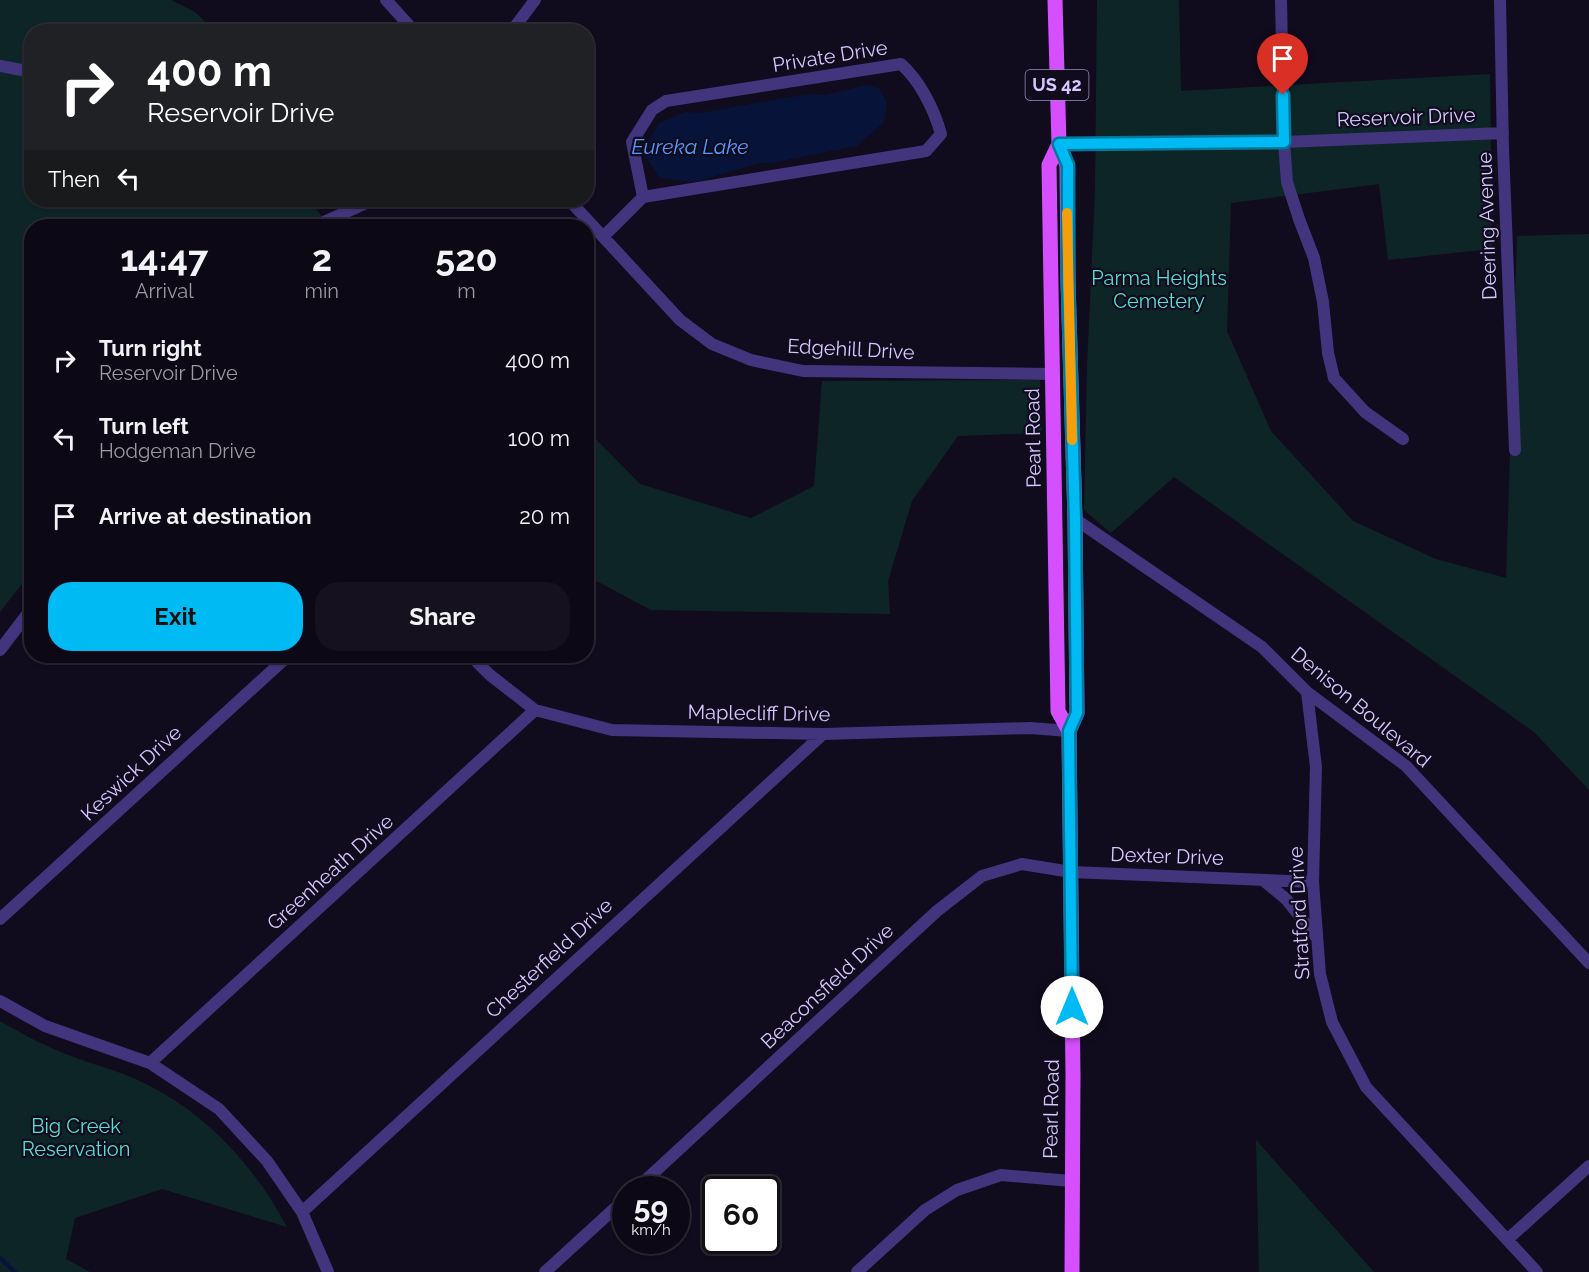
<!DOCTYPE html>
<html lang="en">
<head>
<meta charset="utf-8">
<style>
	:root { --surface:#0d0816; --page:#16111f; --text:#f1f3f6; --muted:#9a9aa1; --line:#2d2935; --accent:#00baf3 }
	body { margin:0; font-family:Raleway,sans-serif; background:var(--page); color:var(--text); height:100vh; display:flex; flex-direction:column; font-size:22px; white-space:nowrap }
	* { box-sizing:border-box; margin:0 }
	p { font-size:20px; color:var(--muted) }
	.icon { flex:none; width:33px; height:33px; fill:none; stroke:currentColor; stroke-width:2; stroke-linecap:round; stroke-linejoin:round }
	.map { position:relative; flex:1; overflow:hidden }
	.drawer { position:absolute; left:24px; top:219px; width:570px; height:444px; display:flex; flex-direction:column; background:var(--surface); border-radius:24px; box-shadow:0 2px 4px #0004,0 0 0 2px var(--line) }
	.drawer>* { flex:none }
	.guide { position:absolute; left:24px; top:24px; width:570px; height:183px; border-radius:24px; box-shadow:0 2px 4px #0004,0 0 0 2px var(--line); background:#202124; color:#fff; overflow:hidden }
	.speed { position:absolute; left:612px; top:1176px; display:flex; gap:12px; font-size:30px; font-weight:700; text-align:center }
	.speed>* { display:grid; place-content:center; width:78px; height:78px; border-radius:50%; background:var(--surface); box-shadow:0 2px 4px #0004,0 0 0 2px var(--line); line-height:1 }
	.speed small { font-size:15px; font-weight:400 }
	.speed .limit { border:3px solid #111; border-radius:9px; background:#fff; color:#111 }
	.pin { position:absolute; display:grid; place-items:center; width:51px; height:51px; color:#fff; margin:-62px -26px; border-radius:50% 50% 50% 0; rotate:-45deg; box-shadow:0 0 6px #0007 }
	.pin .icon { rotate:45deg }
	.me { position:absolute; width:66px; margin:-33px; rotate:0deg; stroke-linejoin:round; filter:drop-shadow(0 0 4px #0008) }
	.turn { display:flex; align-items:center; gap:21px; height:126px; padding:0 24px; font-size:27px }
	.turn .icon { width:78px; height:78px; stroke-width:2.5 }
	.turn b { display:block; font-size:42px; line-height:51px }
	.then { display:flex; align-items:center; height:57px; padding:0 24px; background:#0003; gap:12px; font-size:22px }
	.eta { display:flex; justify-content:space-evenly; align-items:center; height:102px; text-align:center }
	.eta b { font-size:36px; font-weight:700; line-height:42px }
	.action { display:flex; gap:12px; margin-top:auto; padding:12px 24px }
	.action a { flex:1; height:69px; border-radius:24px; background:var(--accent); color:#111; font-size:24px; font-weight:700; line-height:69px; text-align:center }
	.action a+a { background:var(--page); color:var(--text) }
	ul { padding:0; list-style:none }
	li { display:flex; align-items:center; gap:18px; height:78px; padding:0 24px }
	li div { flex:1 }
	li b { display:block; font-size:22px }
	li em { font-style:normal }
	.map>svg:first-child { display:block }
	.green { fill:#0e2528 }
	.water { fill:#08133a }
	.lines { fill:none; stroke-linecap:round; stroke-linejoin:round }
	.stream { stroke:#08133a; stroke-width:4.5 }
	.minor { stroke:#42357e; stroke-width:12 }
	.primary { stroke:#d54fff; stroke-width:15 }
	.route-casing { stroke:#00799e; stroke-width:15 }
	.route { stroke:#00baf3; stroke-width:10 }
	.slow { stroke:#f59e0b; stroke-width:10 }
	.labels { text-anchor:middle; stroke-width:4.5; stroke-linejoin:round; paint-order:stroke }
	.shield { fill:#110b1e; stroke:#9b8fbc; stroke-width:1.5 }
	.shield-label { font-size:18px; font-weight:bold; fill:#d6c8ff }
	.street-label { font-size:20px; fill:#d6c8ff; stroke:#110b1e }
	.park-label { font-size:20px; fill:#53e0d0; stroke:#110b1e }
	.water-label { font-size:21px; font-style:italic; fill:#569aff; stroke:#110b1e }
</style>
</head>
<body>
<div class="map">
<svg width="1589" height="1272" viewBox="0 0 1589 1272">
	<rect width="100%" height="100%" fill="#110b1e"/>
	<!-- green -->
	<path class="green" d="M0,0H171L195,12L215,31L32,32V200H327L314,206L329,226H32L31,572L0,612Z
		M1097,0H1179L1181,91L1490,74L1492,249L1388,260L1379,184L1231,203L1227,331L1271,431L1353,521L1436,559L1506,578L1517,236L1589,234V790L1534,732L1174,477L1111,533L1084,510L1087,366L1095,191Z
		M1040,380L1042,433L958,436L912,501L888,581L890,614L651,610L587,576L586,429L640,484L751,518L814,486L822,381Z
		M0,1021C24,1035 48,1048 74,1057C91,1064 109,1068 126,1075C198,1104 251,1160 287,1227L162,1189L75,1218L66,1259L90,1272H0Z
		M1256,1140L1374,1272H1259Z"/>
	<!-- water -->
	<path class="water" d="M866,85L879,88L887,103L884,122L857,146L771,163H761L694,182L660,178L647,159V143L659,123L686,112L699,113L809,94L825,95Z"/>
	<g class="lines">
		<!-- stream -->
		<path class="stream" d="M0,1258L15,1272"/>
		<!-- minor -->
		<path class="minor" d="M386,0L415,32
			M1281,0L1284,142L1287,182L1299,219L1314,258L1323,302L1328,353L1334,378L1365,412L1403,439
			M1500,0L1503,148L1515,450
			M511,32L535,0
			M0,66L32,72
			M1059,144L1284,142L1503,133
			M569,200L680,320L712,344L751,360L803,371L1052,374
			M315,226L373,200
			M603,237L643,197L926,151L941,134C934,109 920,81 901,64L666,101L652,110L632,142L643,197
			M1075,519L1262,647L1307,692L1406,766L1589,963
			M0,650L32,608
			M471,656L490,675L535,710L612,730L823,734L1030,728L1069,731
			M1307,692L1316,767L1313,882L1320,974L1332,1022L1366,1087L1537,1272
			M1263,880L1286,899L1317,938
			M0,919L288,656
			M0,1001L45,1026L150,1063L219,1109L267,1161L302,1212L328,1272
			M150,1063L535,710
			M635,1190L937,911L982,876L1022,864L1071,872L1313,882
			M302,1212L823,734
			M1508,1239L1589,1166
			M545,1272L626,1198
			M857,1272L925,1210L957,1190L1001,1175L1071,1181"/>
		<!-- primary -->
		<path class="primary" d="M1055,0L1059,144L1067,165L1068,281L1075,519L1077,713L1069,731L1073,1075L1072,1272
			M1059,144L1049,165L1058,711L1069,731"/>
	</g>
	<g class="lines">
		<defs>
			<path id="route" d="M1072,1007L1069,731L1077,713L1075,519L1068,281V165L1059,144L1284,142L1283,95"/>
		</defs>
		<!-- route casing -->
		<use href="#route" class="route-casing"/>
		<!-- route -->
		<use href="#route" class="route"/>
		<!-- slow -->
		<path class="slow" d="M1067,213L1072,440"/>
	</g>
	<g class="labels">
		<!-- shield labels -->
		<rect class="shield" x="1025.5" y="70" width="63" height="30" rx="4.5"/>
		<g class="shield-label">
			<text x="1057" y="91">US 42</text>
		</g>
		<!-- street labels -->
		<g class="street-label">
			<text transform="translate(830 56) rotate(-9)" y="7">Private Drive</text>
			<text transform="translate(1406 117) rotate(-2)" y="7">Reservoir Drive</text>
			<text transform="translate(1487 226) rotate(-92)" y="7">Deering Avenue</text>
			<text transform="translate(851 349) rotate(3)" y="7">Edgehill Drive</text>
			<text transform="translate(1033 438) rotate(-91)" y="7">Pearl Road</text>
			<text transform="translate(1361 707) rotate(40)" y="7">Denison Boulevard</text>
			<text transform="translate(759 713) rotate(1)" y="7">Maplecliff Drive</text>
			<text transform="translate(131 773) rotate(-43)" y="7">Keswick Drive</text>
			<text transform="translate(1167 856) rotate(2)" y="7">Dexter Drive</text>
			<text transform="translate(330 872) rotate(-42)" y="7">Greenheath Drive</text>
			<text transform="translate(1299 913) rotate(-93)" y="7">Stratford Drive</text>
			<text transform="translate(549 958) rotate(-43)" y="7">Chesterfield Drive</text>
			<text transform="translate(827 986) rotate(-43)" y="7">Beaconsfield Drive</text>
			<text transform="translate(1051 1109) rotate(-89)" y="7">Pearl Road</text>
		</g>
		<!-- park labels -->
		<g class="park-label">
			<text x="1159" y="285">Parma Heights<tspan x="1159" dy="23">Cemetery</tspan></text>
			<text x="76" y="1133">Big Creek<tspan x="76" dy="23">Reservation</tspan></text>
		</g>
		<!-- water labels -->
		<g class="water-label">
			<text x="690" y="154">Eureka Lake</text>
		</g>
	</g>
</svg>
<div class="speed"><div>59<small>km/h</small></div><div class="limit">60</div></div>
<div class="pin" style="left:1283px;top:95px;background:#d93025"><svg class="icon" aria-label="arrive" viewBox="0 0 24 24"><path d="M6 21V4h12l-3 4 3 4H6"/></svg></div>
<svg class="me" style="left:1072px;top:1007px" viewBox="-20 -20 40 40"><circle r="19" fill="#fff"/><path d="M0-13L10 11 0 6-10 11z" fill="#00baf3"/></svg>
<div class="guide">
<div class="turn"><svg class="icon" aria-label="right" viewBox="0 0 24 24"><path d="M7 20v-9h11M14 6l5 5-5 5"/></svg><div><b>400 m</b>Reservoir Drive</div></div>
<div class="then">Then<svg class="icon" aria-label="left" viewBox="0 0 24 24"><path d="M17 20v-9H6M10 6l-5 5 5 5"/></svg></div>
</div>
<section class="drawer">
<div class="eta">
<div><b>14:47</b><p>Arrival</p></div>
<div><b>2</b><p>min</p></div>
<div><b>520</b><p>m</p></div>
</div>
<ul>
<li><svg class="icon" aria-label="right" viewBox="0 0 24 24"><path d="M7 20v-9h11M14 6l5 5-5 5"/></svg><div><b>Turn right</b><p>Reservoir Drive</p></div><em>400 m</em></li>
<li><svg class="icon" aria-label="left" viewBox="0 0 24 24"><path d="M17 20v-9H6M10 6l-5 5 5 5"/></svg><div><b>Turn left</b><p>Hodgeman Drive</p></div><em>100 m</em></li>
<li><svg class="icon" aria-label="arrive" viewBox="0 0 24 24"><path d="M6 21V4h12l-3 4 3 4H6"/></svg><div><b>Arrive at destination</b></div><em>20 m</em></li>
</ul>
<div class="action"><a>Exit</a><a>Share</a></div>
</section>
</div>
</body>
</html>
